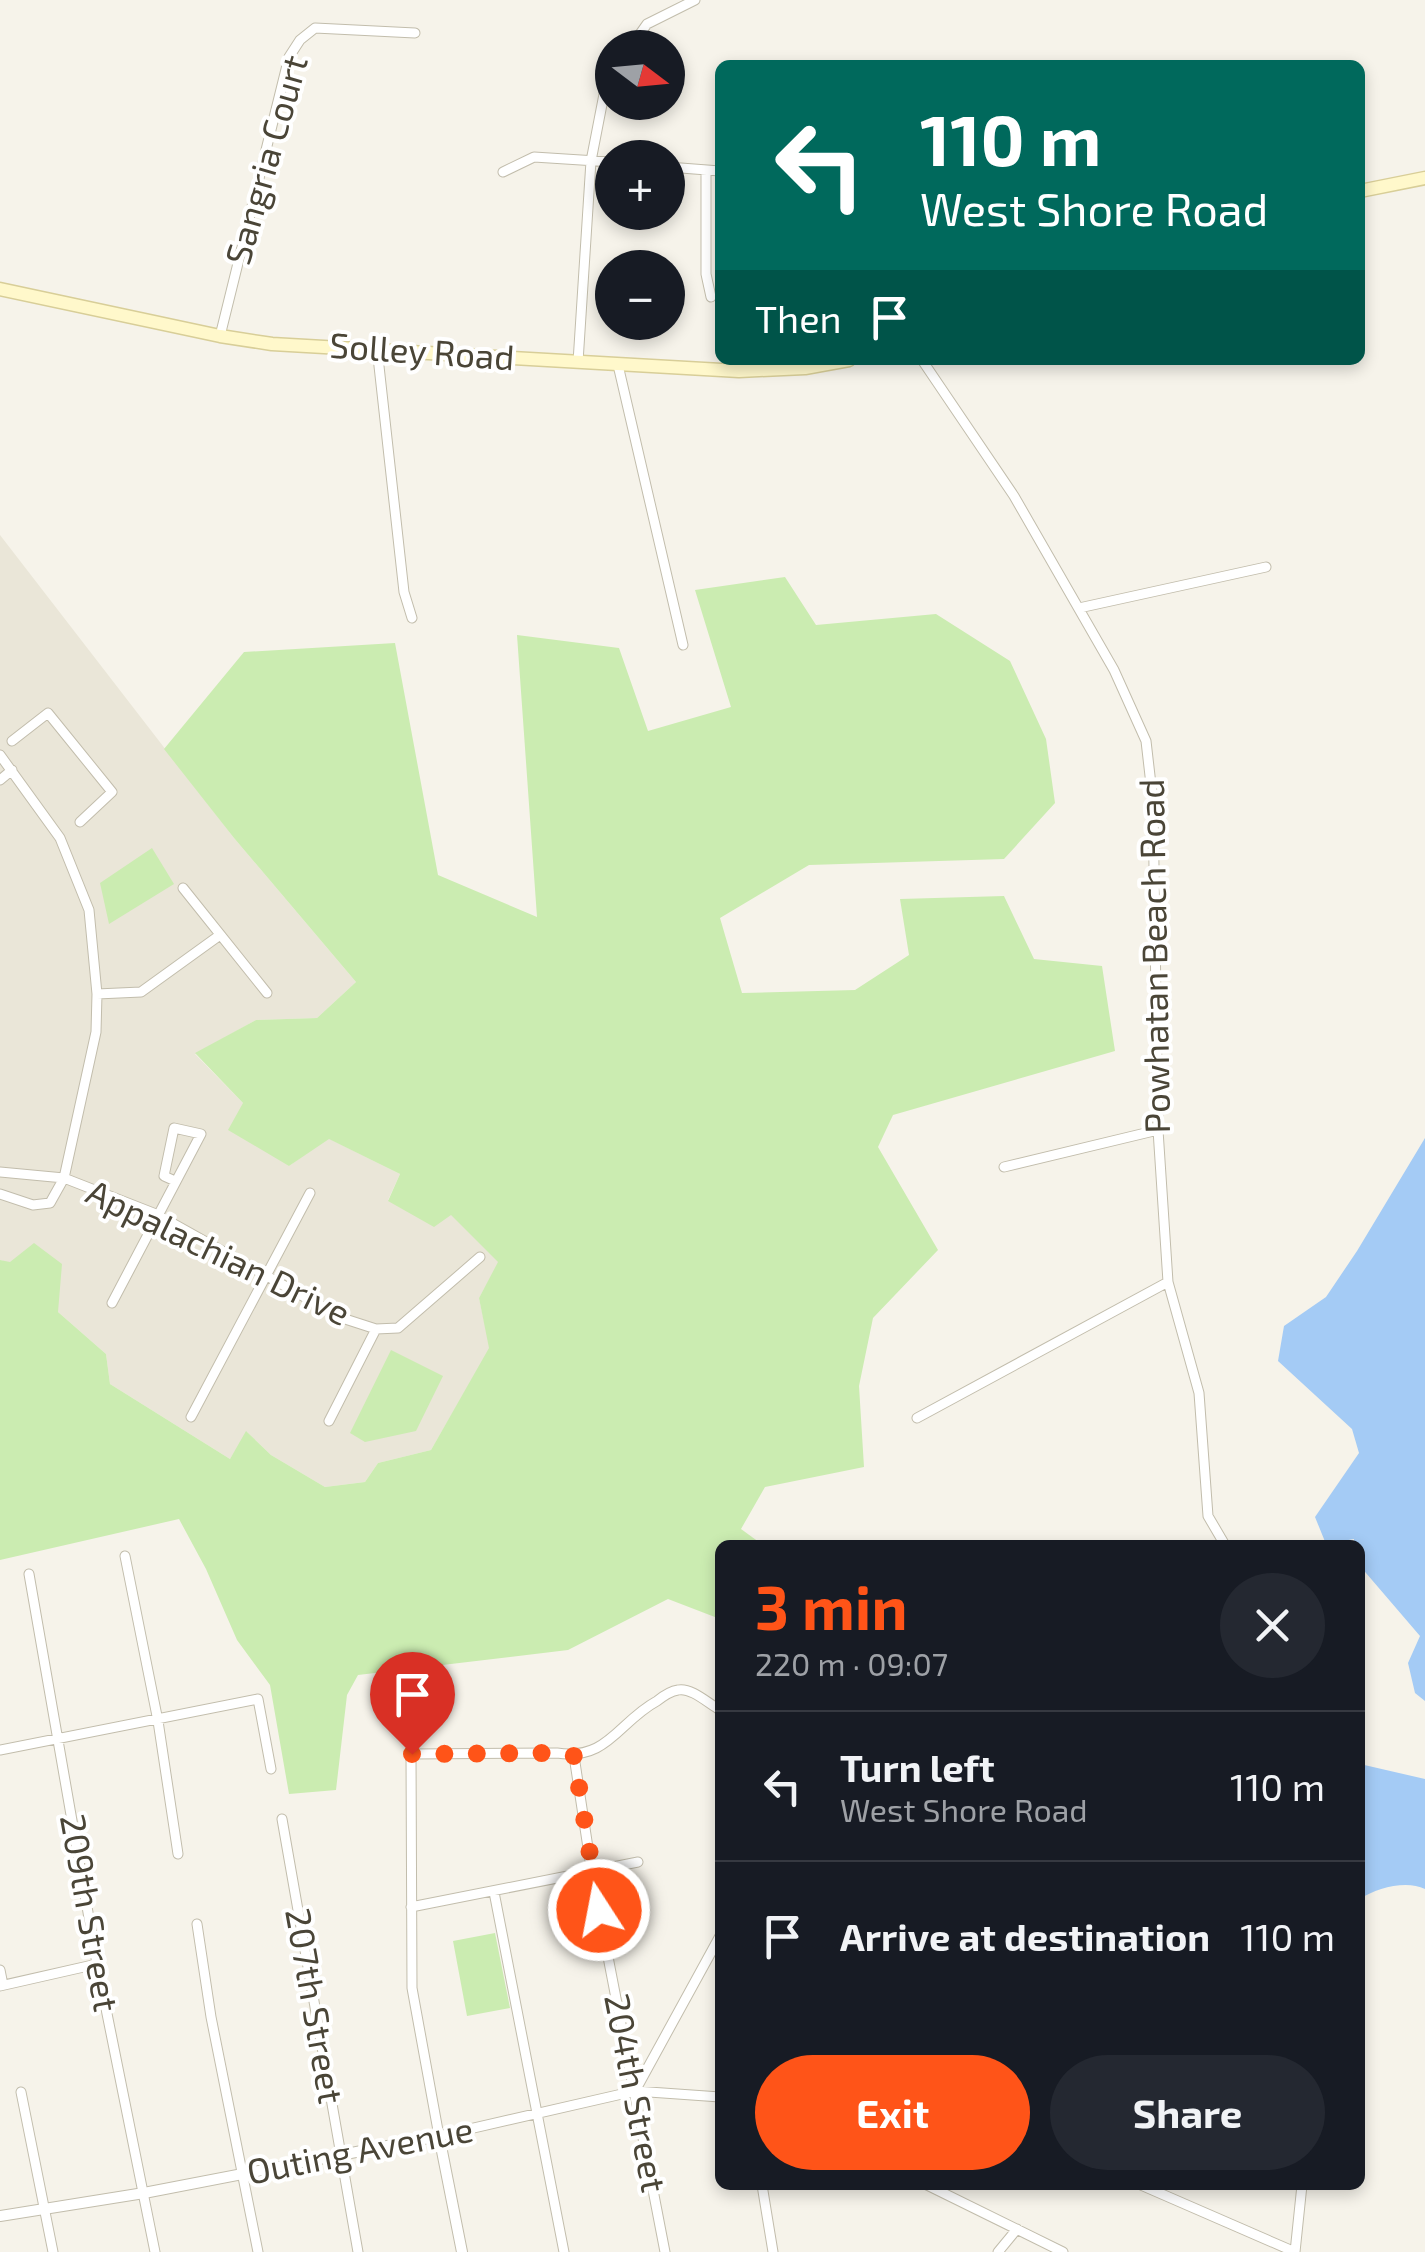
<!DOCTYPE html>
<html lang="en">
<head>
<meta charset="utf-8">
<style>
	:root { --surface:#171b24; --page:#242831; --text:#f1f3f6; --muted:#9ea1a6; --line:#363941; --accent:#ff5418 }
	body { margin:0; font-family:"Exo 2",sans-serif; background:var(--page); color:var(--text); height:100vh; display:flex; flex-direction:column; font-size:38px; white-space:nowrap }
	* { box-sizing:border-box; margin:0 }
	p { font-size:32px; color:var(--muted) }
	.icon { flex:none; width:55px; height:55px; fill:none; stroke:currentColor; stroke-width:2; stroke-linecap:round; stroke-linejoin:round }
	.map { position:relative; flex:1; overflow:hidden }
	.drawer { position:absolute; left:715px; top:1540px; width:650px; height:650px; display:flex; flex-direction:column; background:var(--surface); border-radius:15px; box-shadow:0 5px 15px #0003 }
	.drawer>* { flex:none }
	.hud { position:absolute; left:715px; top:60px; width:650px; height:305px; border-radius:15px; box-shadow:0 5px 15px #0003; background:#00695c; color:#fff; overflow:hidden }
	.needle { width:65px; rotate:106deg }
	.buttons { position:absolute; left:595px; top:30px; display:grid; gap:20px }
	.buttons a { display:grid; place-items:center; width:90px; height:90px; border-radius:50%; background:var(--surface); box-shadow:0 5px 15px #0003; font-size:50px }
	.pin { position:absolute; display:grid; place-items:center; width:85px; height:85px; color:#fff; margin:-102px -42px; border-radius:50% 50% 50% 0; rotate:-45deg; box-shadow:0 0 10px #0007 }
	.pin .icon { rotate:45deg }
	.me { position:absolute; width:110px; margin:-55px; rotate:349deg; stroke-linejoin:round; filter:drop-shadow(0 0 8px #0008) }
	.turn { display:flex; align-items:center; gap:35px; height:210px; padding:0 40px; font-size:45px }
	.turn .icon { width:130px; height:130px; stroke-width:2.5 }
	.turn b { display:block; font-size:70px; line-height:85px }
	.then { display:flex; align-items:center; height:95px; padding:0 40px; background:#0003; gap:20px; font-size:38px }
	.round { display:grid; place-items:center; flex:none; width:105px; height:105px; border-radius:52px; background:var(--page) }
	.head { display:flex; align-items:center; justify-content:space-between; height:170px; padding:0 40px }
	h1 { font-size:60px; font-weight:700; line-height:75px; color:var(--accent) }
	.primary-button { display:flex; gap:20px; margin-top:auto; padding:20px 40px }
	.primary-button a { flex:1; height:115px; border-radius:60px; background:var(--accent); color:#fff; font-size:40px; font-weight:700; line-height:115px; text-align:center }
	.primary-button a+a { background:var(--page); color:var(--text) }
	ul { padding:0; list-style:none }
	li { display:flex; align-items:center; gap:30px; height:150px; padding:0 40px; border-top:2px solid var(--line) }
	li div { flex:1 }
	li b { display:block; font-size:38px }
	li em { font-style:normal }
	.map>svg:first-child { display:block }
	.residential { fill:#eae6d8 }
	.green { fill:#cbecb1 }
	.water { fill:#a4cbf5 }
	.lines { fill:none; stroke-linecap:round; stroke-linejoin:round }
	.minor-casing { stroke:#c2bdac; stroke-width:11 }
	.tertiary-casing { stroke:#c2bdac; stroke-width:12 }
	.secondary-casing { stroke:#d8ce98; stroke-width:15 }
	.minor { stroke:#fff; stroke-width:9 }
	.tertiary { stroke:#fff; stroke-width:10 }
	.secondary { stroke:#fff8cb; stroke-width:12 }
	.route { stroke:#ff5418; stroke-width:18; stroke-dasharray:0 32.4 }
	.labels { text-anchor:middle; stroke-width:8; stroke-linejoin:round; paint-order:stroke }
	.street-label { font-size:35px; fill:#4a4537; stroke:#fff }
</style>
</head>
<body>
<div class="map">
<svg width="1425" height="2252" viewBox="0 0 1425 2252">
	<rect width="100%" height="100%" fill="#f6f3ea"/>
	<!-- residential -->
	<path class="residential" d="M0,535L234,838L356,982L317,1018L256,1020L195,1054L243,1103L289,1166L328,1138L400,1174L388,1200L451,1214L499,1262L479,1298L490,1348L431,1450L378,1463L365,1482L325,1487L271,1455L247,1432L230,1459L110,1384L106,1354L58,1312L10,1263L0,1260Z"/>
	<!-- green -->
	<path class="green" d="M785,577L816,625L936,614L1010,661L1046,739L1055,803L1004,859L809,865L720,918L742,993L855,990L909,955L900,899L1004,896L1034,959L1102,966L1115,1051L893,1115L878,1147L938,1250L873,1318L859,1386L864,1467L765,1487L741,1529L763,1545H720V1619L668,1599L568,1650L358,1675L347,1695L336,1790L289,1794L270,1685L237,1640L206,1569L179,1519L0,1560V1260L10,1262L34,1243L62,1264L58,1312L106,1354L110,1384L230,1459L246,1431L271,1455L325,1487L365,1482L378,1463L431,1450L489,1348L479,1298L498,1262L451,1215L434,1227L388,1201L400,1174L329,1139L289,1166L228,1130L243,1103L195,1053L256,1020L317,1018L356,982L234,838L164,749L244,652L395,643L438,875L537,917L517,635L619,648L648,731L731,707L695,590Z
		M152,848L174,884L109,924L100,883Z
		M391,1350L443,1376L416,1431L365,1442L350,1433Z
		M495,1933L510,2008L467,2016L453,1941Z"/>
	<!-- water -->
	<path class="water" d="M1425,1138V1701L1415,1693L1408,1663L1420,1636L1360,1566V1545H1354V1539L1326,1544L1315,1517L1359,1453L1352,1429L1278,1361L1284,1326L1326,1297L1357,1251Z
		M1360,1764L1425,1779V1889C1406,1880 1377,1888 1360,1899Z"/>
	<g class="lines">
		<defs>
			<path id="minor" d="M630,48L647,24L695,0
				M668,167L720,171
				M706,170V274L711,297
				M503,172L534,157L612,162
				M220,336L289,57L300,40L315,28L415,33
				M377,348L404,592L412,618
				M922,360L1014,496L1114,670L1146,741L1153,802L1158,1130L1168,1282L1199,1393L1208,1516L1225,1545
				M578,362L591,161L605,89L612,75
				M618,365L683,645
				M1079,608L1266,567
				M12,741L48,713L112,792L80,822
				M0,755L60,838L89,910L97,994L96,1032L64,1178L50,1203L33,1205L0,1194
				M0,780L12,770
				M183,888L267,993
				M97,994L141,992L220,935
				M1004,1167L1158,1130
				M0,1172L64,1178L156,1214L342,1318L376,1329L398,1328L480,1257
				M112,1303L201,1134L174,1128L164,1176L175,1181
				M191,1417L310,1193
				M917,1418L1168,1282
				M329,1421L376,1329
				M125,1556L158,1721L178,1854
				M29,1574L97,1964L155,2252
				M720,1710C709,1704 691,1687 678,1690C671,1691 662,1697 657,1701C618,1722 608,1761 557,1753L411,1754L412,1988L439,2136L635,2091L720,2097
				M0,1750L258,1699L271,1769
				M574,1756L592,1874L665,2252
				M282,1819L358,2252
				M494,1892L564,2252
				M411,1907L638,1862
				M197,1924L211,2017L258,2252
				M0,1970L3,1985
				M0,1986L97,1964
				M635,2091L720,1936
				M21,2092L53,2252
				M762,2185L773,2252
				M927,2185L1063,2252
				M1141,2185L1295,2252
				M998,2252L1017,2229
				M1295,2252L1302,2185"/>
			<path id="tertiary" d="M0,2216L144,2193L439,2136L462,2252"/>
			<path id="secondary" d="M1360,191L1425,178
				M0,289L220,336L272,344L739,371L805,368L849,360"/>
		</defs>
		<!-- minor casing -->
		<use href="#minor" class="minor-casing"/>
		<!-- tertiary casing -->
		<use href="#tertiary" class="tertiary-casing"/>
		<!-- secondary casing -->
		<use href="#secondary" class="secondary-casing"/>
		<!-- minor -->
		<use href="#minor" class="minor"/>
		<!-- tertiary -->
		<use href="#tertiary" class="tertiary"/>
		<!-- secondary -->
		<use href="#secondary" class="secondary"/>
	</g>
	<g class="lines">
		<!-- route -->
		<path class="route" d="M412,1754L556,1753L574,1756L599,1910"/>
	</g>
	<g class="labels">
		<!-- street labels -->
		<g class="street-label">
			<text transform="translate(267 160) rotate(-74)" y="12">Sangria Court</text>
			<text transform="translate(422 352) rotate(4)" y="12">Solley Road</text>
			<text transform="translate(1155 956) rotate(-91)" y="12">Powhatan Beach Road</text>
			<text transform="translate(218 1253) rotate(26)" y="12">Appalachian Drive</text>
			<text transform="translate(89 1913) rotate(80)" y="12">209th Street</text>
			<text transform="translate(314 2006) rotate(80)" y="12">207th Street</text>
			<text transform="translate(635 2093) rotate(79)" y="12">204th Street</text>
			<text transform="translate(360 2151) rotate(-11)" y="12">Outing Avenue</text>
		</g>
	</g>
</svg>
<div class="buttons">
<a><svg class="needle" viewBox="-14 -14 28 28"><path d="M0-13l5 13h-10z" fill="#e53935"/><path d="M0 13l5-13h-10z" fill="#9ea1a6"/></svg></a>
<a>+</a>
<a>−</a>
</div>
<div class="pin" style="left:412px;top:1754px;background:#d93025"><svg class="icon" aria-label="arrive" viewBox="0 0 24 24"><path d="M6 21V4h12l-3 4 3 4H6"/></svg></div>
<svg class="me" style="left:599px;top:1910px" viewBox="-20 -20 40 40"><circle r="17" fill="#ff5418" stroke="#fff" stroke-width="3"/><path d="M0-11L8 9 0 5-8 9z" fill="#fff"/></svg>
<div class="hud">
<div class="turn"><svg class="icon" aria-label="left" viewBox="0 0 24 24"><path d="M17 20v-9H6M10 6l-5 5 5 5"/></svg><div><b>110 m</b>West Shore Road</div></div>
<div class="then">Then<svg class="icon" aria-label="arrive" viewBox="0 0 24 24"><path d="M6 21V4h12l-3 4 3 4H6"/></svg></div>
</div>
<section class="drawer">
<div class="head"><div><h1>3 min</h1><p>220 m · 09:07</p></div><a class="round"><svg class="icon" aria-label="close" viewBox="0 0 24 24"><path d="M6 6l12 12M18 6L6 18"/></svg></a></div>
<ul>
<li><svg class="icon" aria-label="left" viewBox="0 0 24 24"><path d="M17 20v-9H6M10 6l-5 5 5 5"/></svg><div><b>Turn left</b><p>West Shore Road</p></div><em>110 m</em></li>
<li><svg class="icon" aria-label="arrive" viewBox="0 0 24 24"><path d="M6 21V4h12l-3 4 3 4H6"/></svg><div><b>Arrive at destination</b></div><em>110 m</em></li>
</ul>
<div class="primary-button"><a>Exit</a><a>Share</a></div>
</section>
</div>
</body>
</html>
